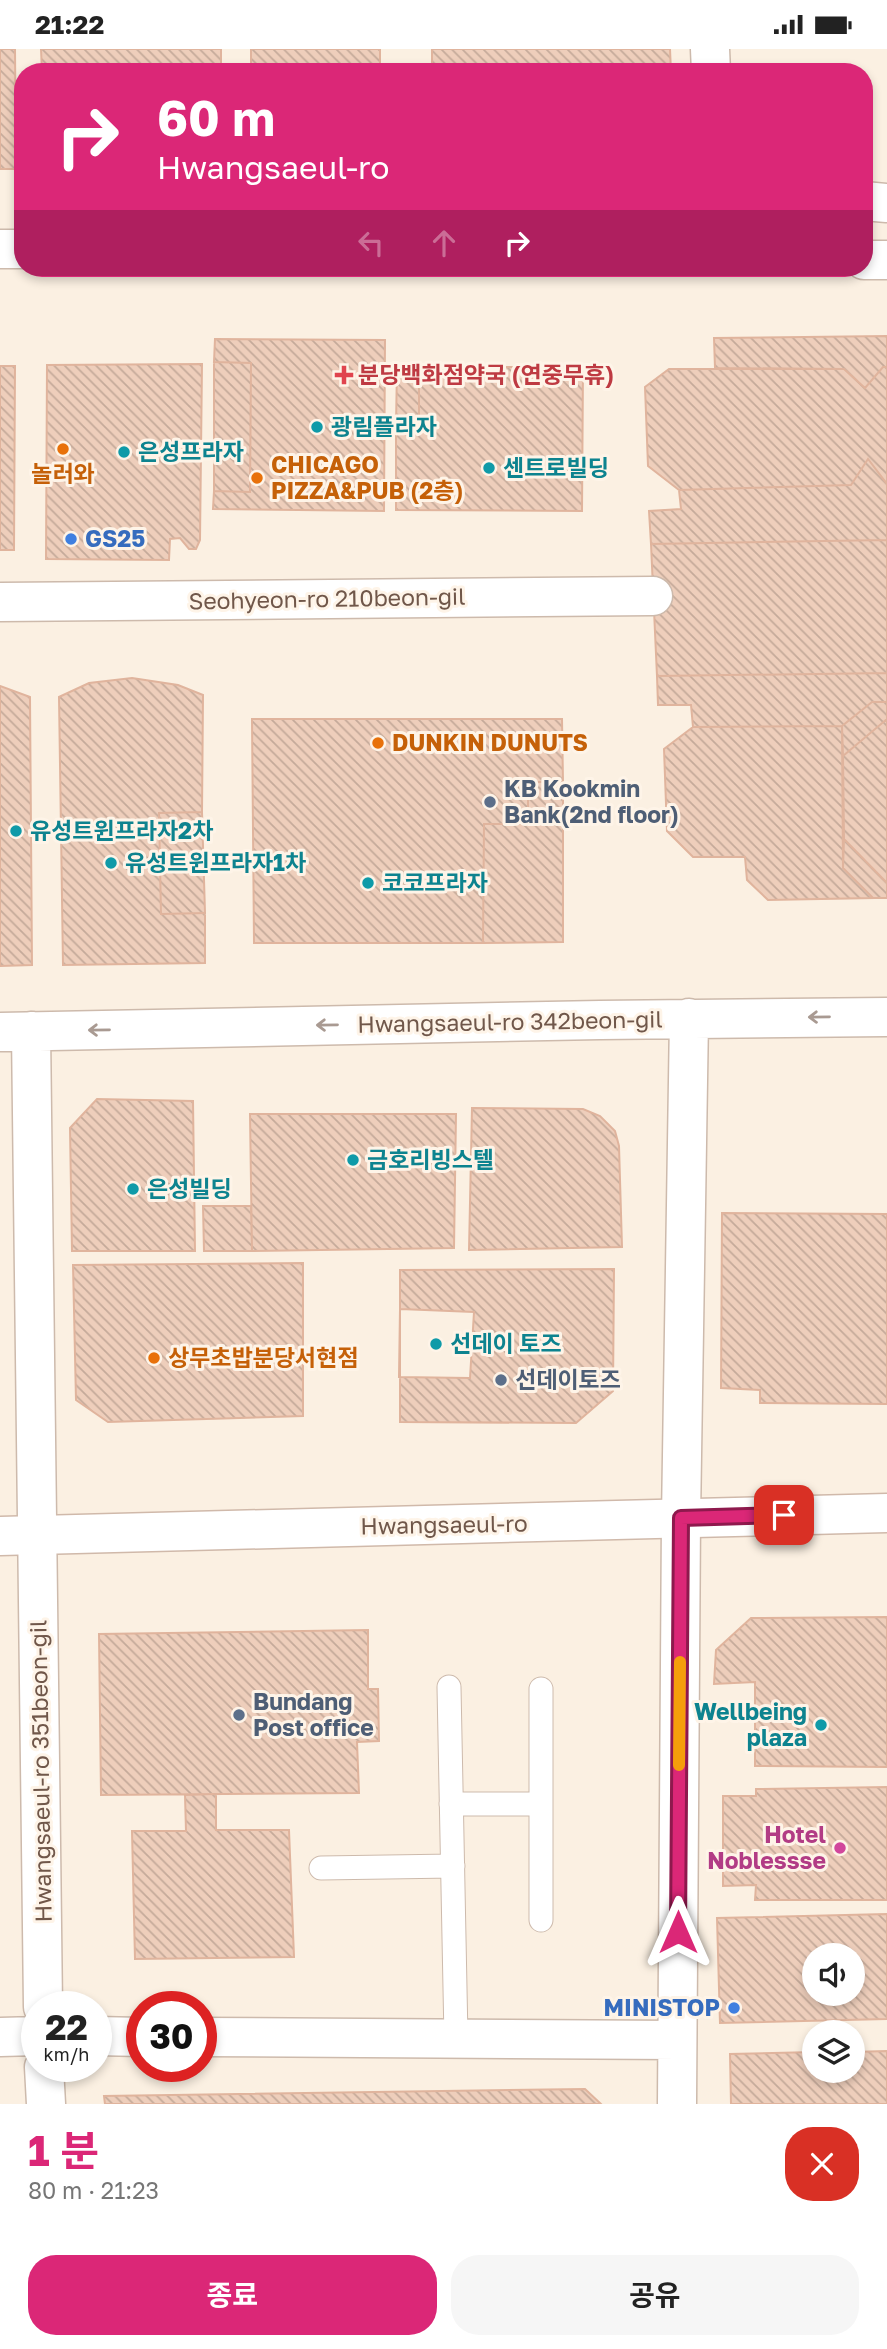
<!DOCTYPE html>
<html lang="ko">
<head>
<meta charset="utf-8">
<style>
	:root { --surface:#fff; --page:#f6f6f6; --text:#222; --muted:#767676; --accent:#db2777 }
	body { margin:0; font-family:"Golos Text","Noto Sans KR",sans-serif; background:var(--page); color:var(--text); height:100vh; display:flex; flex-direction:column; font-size:26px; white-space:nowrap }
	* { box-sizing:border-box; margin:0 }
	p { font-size:23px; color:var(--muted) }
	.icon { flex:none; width:38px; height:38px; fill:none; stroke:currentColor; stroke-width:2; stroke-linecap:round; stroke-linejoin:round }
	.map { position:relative; height:2055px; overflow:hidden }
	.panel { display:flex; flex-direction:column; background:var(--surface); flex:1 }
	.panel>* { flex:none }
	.top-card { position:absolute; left:14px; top:14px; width:859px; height:214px; border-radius:28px; box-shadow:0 4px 10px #0003; background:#db2777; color:#fff; overflow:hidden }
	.tools { position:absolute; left:802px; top:1894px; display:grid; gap:14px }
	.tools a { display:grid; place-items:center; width:63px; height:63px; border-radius:50%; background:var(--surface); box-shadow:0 4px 10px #0003; font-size:35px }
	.speed { position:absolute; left:21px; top:1942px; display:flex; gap:14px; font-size:35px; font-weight:700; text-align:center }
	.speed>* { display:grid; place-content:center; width:91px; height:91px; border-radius:50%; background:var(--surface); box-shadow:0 4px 10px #0003; line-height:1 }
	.speed small { font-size:18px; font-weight:400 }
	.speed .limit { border:10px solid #d22; background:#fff; color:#111 }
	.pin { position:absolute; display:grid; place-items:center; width:60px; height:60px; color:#fff; margin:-30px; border-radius:14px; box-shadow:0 4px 10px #0006 }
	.me { position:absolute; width:77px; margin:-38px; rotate:0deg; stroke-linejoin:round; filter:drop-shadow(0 0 5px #0008) }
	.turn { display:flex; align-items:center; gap:24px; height:147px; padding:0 28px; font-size:32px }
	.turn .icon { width:91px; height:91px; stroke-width:2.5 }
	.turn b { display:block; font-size:49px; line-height:60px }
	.lanes { display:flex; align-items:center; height:66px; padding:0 28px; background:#0003; justify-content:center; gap:35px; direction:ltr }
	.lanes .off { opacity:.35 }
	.round { display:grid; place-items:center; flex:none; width:74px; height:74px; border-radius:28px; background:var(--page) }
	.summary { display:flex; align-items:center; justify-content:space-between; height:119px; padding:0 28px }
	h1 { font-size:42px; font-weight:700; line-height:52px; color:var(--accent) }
	.cta { display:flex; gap:14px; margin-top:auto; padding:14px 28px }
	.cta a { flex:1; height:80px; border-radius:28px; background:var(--accent); color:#fff; font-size:28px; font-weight:700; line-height:80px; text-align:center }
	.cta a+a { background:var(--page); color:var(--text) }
	.status { display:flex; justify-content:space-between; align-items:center; height:49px; padding:0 35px; background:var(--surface); direction:ltr }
	.status svg { height:19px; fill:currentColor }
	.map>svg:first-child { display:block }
	.building { fill:url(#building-back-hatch); stroke:#e0b49d; stroke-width:2; fill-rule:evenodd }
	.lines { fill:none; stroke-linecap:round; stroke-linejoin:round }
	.lane-casing { stroke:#cdbaac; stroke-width:25 }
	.street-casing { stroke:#cdbaac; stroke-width:41 }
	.secondary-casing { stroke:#d0b9aa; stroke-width:41 }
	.lane { stroke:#fff; stroke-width:23 }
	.street { stroke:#fff; stroke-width:38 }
	.secondary { stroke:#fff; stroke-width:38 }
	.oneway { stroke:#a99a92 }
	.route-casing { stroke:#8e194d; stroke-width:18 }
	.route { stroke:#db2777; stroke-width:12 }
	.slow { stroke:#f59e0b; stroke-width:12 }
	.health-dot { fill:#e0444e; stroke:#fef4e8; stroke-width:2.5 }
	.culture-dot { fill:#0f9aa8; stroke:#fef4e8; stroke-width:2.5 }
	.food-dot { fill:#e8710a; stroke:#fef4e8; stroke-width:2.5 }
	.shop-dot { fill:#3f7fe0; stroke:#fef4e8; stroke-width:2.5 }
	.service-dot { fill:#5c6f8a; stroke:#fef4e8; stroke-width:2.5 }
	.hotel-dot { fill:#d1479c; stroke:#fef4e8; stroke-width:2.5 }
	.labels { text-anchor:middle; stroke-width:6; stroke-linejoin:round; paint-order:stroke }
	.health-label { font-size:23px; font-weight:bold; fill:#be3a42; stroke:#fef4e8; text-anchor:start }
	.culture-label { font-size:23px; font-weight:bold; fill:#0d838f; stroke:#fef4e8; text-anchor:start }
	.food-label { font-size:23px; font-weight:bold; fill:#c56008; stroke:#fef4e8; text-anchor:start }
	.shop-label { font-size:23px; font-weight:bold; fill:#366cbe; stroke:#fef4e8; text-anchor:start }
	.street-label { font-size:23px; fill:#70574a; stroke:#fef4e8 }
	.service-label { font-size:23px; font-weight:bold; fill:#4e5e75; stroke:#fef4e8; text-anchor:start }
	.hotel-label { font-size:23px; font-weight:bold; fill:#b23c85; stroke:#fef4e8; text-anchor:end }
</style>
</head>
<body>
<div class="status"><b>21:22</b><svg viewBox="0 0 49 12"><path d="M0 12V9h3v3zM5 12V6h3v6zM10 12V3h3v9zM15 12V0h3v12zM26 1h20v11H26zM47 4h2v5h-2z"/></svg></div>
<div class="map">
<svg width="887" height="2055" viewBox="0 0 887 2055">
	<defs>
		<pattern id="building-back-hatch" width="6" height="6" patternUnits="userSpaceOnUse" patternTransform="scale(1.75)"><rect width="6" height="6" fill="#eecebb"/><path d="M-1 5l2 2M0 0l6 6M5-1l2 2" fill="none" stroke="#c5aa9a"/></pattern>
	</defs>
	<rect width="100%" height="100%" fill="#fbf0e2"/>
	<!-- building -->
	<path class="building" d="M0,0H15L16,120H0Z
		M41,0H221V23H42Z
		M251,0H380V23H251Z
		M432,0H670L671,23H432Z
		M887,287V318H883L865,339L844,320L715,319L714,289Z
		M215,290L385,291L384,462L213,460L214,442L250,443L251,314L214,313Z
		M214,313L251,314L250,443L214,442Z
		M202,315L200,491L196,500H189L180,489L170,490L169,511L46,510L47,316Z
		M0,317H15L14,501H0Z
		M397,318H419V377L396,376Z
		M419,318H583L582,462L396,461V376L419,377Z
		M883,318H887V435L868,410L851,436L679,441L648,417L645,338L669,320H844L865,339Z
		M868,410L887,435V491L651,495L649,462L681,460L679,441L851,436Z
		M887,491V624L657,627L651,495Z
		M887,624V653H872L842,677L693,678L691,656H658L657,627Z
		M132,629L178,636L203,646L202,763L159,764L161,865L205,864V914L63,916L59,648L89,634Z
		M0,637L30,648L32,916L0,917Z
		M872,653H887V670L843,707L842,677Z
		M252,670H562L563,733H528V775H484L483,894H254Z
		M887,670V834L844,790L843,707Z
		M842,677L843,819L873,849L768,851L747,831L745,808H693L667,782L664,700L693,678Z
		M528,733H563V893L483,894L484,775H528Z
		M202,763L205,864L161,865L159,764Z
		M844,790L887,834V849H873L843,819Z
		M97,1050L193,1052L195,1202H72L70,1079Z
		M472,1059L583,1060L600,1067L615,1082L619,1097L622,1198L469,1201Z
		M250,1065H456L454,1199L252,1202Z
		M203,1157H251L252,1202H204Z
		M722,1164L887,1165V1355L760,1354V1341L721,1339Z
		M303,1214V1367L108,1373L76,1351L73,1216Z
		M614,1220L613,1342L576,1374L400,1373V1221Z
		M400,1260L474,1263L470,1329L399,1328Z
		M887,1568V1718L755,1717V1633L714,1635L716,1601L751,1569Z
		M368,1581V1640H378L379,1692L357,1693L359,1744L101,1746L99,1585Z
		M887,1738V1851H755L756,1836L723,1837V1747H756V1740Z
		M216,1745V1781H289L294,1908L135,1910L132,1782H186L185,1746Z
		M887,1865V1970L720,1974L717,1869ZM814,1906H852V1944H814Z
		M887,2002V2055H731L730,2005L814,2003V2021H852V2003Z
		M585,2040L601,2055H105L104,2047Z"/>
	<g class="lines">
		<defs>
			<path id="lane" d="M449,1638L456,1989
				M541,1640V1871
				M451,1755H540
				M321,1819L453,1817"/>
			<path id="street" d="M710,0L711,23
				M864,152L887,154
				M0,200H23
				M864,211H887
				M0,553L653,547
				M31,982L43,1958
				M0,983L600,971L887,968
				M96,1987L142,1988
				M0,1988L37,1987
				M201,1988L677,1991
				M44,2018L46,2055
				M677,2055L681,1469L689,969"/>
			<path id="secondary" d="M0,1487L887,1464"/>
		</defs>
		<!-- lane casing -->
		<use href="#lane" class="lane-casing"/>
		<!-- street casing -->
		<use href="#street" class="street-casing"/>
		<!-- secondary casing -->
		<use href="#secondary" class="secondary-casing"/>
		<!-- lane -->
		<use href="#lane" class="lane"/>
		<!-- street -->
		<use href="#street" class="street"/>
		<!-- secondary -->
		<use href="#secondary" class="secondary"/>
	</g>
	<!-- one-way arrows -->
	<defs><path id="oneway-shaft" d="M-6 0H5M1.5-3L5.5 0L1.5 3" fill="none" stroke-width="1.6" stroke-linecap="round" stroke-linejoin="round" transform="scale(1.75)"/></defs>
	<g class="oneway">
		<use href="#oneway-shaft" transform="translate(819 968) rotate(179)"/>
		<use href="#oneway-shaft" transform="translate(327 976) rotate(179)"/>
		<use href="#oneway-shaft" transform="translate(99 981) rotate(179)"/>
	</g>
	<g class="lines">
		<defs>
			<path id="route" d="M678,1883L681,1469L784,1466"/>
		</defs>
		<!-- route casing -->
		<use href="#route" class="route-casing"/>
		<!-- route -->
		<use href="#route" class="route"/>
		<!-- slow -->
		<path class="slow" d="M679,1716L680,1613"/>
	</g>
	<!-- markers -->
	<path class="health-dot" d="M340.5 315.5h7v7h7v7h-7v7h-7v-7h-7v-7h7z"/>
	<g class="culture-dot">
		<circle cx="317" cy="378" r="7"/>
		<circle cx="124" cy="403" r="7"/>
		<circle cx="489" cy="419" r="7"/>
		<circle cx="16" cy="782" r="7"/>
		<circle cx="111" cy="814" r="7"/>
		<circle cx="368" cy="834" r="7"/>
		<circle cx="353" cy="1111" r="7"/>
		<circle cx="133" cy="1140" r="7"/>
		<circle cx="436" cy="1295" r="7"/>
		<circle cx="821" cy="1676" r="7"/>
	</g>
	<g class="food-dot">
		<circle cx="63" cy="400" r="7"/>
		<circle cx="257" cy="429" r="7"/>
		<circle cx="378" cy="694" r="7"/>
		<circle cx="154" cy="1309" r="7"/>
	</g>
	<g class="shop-dot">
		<circle cx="71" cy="490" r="7"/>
		<circle cx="734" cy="1959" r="7"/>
	</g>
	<g class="service-dot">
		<circle cx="490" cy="753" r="7"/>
		<circle cx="501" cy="1331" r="7"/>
		<circle cx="239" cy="1666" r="7"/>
	</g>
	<circle class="hotel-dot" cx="840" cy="1799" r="7"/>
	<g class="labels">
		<!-- health labels -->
		<g class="health-label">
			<text x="358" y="334">분당백화점약국 (연중무휴)</text>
		</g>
		<!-- culture labels -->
		<g class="culture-label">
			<text x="331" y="386">광림플라자</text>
			<text x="138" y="411">은성프라자</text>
			<text x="503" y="427">센트로빌딩</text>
			<text x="30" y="790">유성트윈프라자2차</text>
			<text x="125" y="822">유성트윈프라자1차</text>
			<text x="382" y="842">코코프라자</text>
			<text x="367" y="1119">금호리빙스텔</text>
			<text x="147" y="1148">은성빌딩</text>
			<text x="450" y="1303">선데이 토즈</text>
			<text x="807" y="1671" text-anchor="end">Wellbeing<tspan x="807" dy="26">plaza</tspan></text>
		</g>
		<!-- food labels -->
		<g class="food-label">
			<text x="271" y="424">CHICAGO<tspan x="271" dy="26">PIZZA&amp;PUB (2층)</tspan></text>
			<text x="63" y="433" text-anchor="middle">놀러와</text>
			<text x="392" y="702">DUNKIN DUNUTS</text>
			<text x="168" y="1317">상무초밥분당서현점</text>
		</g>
		<!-- shop labels -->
		<g class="shop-label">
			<text x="85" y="498">GS25</text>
			<text x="720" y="1967" text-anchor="end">MINISTOP</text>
		</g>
		<!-- street labels -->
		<g class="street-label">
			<text transform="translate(327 550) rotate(-1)" y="8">Seohyeon-ro 210beon-gil</text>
			<text transform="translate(510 973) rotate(-1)" y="8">Hwangsaeul-ro 342beon-gil</text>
			<text transform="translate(444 1476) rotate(-1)" y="8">Hwangsaeul-ro</text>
			<text transform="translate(41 1722) rotate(-91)" y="8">Hwangsaeul-ro 351beon-gil</text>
		</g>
		<!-- service labels -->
		<g class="service-label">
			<text x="504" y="748">KB Kookmin<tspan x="504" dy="26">Bank(2nd floor)</tspan></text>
			<text x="515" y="1339">선데이토즈</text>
			<text x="253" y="1661">Bundang<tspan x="253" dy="26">Post office</tspan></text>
		</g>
		<!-- hotel labels -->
		<g class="hotel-label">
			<text x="826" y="1794">Hotel<tspan x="826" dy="26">Noblessse</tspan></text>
		</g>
	</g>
</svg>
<div class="tools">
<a><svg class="icon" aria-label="sound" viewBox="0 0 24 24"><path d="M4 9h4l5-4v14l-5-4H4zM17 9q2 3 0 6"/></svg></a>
<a><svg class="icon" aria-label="layers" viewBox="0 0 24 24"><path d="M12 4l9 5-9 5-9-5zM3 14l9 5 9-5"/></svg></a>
</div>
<div class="speed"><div>22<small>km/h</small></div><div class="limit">30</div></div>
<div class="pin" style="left:784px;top:1466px;background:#d93025"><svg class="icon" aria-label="arrive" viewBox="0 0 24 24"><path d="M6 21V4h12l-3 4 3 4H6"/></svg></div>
<svg class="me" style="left:678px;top:1883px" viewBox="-20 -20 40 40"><path d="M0-17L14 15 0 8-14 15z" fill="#db2777" stroke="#fff" stroke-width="4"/></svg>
<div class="top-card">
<div class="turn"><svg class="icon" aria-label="right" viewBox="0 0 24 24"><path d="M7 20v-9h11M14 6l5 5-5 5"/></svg><div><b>60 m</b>Hwangsaeul-ro</div></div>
<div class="lanes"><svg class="icon off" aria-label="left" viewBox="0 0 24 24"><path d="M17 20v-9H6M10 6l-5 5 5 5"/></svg><svg class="icon off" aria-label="ahead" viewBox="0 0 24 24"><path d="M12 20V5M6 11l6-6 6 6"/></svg><svg class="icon" aria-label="right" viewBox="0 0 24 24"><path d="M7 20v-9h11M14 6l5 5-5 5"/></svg></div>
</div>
</div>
<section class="panel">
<div class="summary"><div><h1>1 분</h1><p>80 m · 21:23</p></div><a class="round" style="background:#d93025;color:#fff"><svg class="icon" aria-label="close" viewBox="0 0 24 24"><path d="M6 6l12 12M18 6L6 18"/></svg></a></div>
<div class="cta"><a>종료</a><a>공유</a></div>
</section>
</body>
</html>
